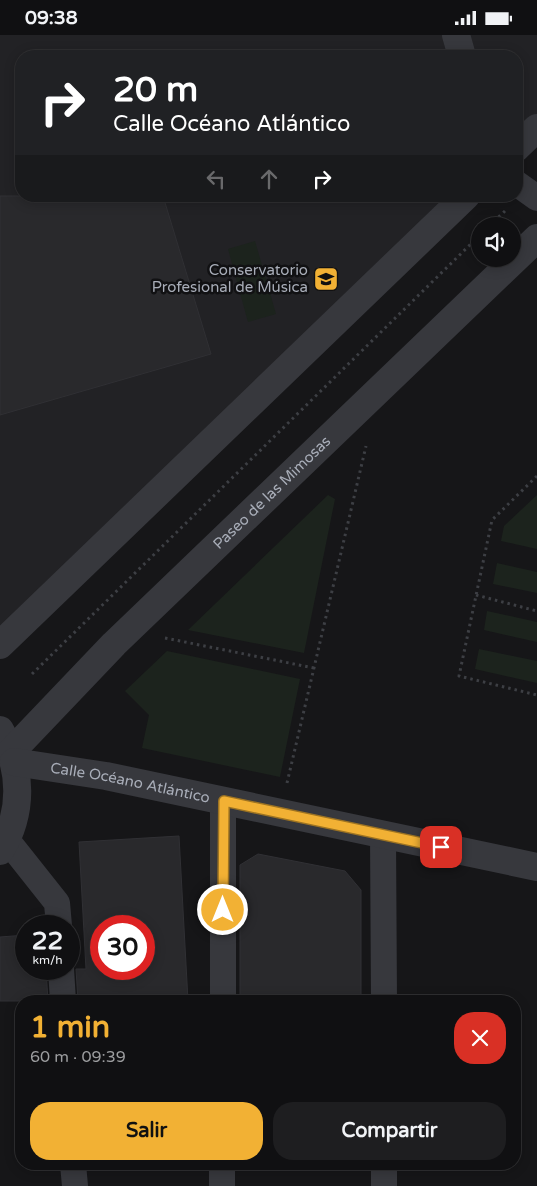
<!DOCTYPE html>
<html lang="es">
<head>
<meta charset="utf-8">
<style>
	:root { --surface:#101012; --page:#1e1e20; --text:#f1f3f6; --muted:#9c9d9f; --line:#303032; --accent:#f2b134 }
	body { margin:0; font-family:"Varela Round",sans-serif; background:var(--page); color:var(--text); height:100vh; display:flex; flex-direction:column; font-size:19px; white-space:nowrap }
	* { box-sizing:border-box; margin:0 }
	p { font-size:16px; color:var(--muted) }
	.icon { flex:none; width:28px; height:28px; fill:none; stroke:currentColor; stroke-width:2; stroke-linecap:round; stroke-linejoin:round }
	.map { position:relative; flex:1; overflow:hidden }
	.side { position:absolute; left:15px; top:960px; width:506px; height:175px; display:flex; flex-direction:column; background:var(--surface); border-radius:20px; box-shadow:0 2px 12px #0003,0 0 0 1px var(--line) }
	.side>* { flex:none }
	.guide { position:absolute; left:15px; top:15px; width:508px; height:152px; border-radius:20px; box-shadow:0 2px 12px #0003,0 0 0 1px var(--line); background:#202124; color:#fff; overflow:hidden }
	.controls { position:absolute; left:471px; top:182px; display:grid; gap:10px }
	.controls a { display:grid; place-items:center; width:50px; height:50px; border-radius:50%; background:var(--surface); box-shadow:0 2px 12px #0003,0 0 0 1px var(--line); font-size:25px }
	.speed { position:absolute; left:15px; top:880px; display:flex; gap:10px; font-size:25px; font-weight:700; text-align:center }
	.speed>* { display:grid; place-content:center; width:65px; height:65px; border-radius:50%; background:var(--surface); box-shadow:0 2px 12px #0003,0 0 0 1px var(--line); line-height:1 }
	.speed small { font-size:12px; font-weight:400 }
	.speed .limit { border:8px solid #d22; background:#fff; color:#111 }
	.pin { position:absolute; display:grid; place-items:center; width:42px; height:42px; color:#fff; margin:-21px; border-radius:10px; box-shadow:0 2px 8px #0006 }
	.me { position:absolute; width:55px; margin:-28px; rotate:0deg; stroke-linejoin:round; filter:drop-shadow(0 0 4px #0008) }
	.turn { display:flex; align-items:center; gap:18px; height:105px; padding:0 15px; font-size:22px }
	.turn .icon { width:65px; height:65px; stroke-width:2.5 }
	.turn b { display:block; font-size:35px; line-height:42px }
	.lanes { display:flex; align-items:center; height:48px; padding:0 15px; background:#0003; justify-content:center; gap:25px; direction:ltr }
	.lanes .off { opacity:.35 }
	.round { display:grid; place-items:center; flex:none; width:52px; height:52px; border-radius:20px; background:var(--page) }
	.head { display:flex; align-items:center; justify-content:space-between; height:85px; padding:0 15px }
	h1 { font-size:30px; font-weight:700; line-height:38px; color:var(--accent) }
	.button { display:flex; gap:10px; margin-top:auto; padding:10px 15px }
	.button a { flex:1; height:58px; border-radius:20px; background:var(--accent); color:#111; font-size:20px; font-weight:700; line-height:58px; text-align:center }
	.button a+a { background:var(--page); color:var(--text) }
	.status { display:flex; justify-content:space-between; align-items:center; height:35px; padding:0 25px; background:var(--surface); direction:ltr }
	.status svg { height:14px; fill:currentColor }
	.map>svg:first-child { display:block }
	.built { fill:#222225 }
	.green { fill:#1c231d }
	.building { fill:#29292c; stroke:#303034; fill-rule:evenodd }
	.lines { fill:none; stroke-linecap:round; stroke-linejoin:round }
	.path { stroke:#3d3f44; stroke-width:3; stroke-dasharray:2.5 4; stroke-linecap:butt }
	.minor { stroke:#37383d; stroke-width:26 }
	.tertiary { stroke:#37383d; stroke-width:28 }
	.route-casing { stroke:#9d7322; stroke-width:12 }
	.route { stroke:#f2b134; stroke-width:9 }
	.labels { text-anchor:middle; stroke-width:5; stroke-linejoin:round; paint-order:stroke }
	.poi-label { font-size:15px; fill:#a8adb8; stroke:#111113; text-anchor:end }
	.street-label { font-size:15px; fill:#a8adb8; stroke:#111113 }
</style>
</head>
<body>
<div class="status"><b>09:38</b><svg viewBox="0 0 49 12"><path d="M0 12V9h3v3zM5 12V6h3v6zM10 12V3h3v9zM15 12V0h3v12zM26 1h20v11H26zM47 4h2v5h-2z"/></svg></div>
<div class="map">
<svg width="537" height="1151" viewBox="0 0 537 1151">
	<rect width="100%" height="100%" fill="#161618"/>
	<!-- built -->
	<path class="built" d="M0,0H537V93L516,113V21H21V161H466L0,610Z"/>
	<!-- green -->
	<path class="green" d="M255,206L276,279L248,287L228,214Z
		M328,460L335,464L304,618L188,595Z
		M537,460V514L501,506L504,491Z
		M497,528L537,537V558L493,549Z
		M487,576L537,587V607L484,595Z
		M479,614L537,626V648L475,634Z
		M167,616L300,644L280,742L142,713L149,680L125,656Z"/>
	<!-- building -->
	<path class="building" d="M0,161H163L211,319L0,380Z
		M179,801L188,966H78L76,934H86L79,807ZM101,891H144V934H101Z
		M258,819L345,836L361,855V966H240V830Z
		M26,900V934H46L48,966H0V902Z"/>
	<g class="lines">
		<!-- path -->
		<path class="path" d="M489,191L505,176
			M537,441L492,485L459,641L537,660
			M476,560L537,576
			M165,603L314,633
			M32,639L480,200
			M287,748L366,411"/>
		<!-- minor -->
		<path class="minor" d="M516,148L537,163
			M383,800L384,966
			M7,805L57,868L59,891
			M61,934L63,966
			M223,966V766
			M73,1129L75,1151
			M384,1129V1151
			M222,1151V1129"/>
		<!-- tertiary -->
		<g class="tertiary">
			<path d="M456,0L462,21"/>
			<path d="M516,113L537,93"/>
			<path d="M0,610L466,161"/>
			<path d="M0,695C23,734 23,778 0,816"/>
			<path id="s1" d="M11,717L114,609L537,203"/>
			<path id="s2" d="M14,727L106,741L537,832"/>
		</g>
	</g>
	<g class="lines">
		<defs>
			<path id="route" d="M223,875L224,766L441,812"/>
		</defs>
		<!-- route casing -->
		<use href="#route" class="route-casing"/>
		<!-- route -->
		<use href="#route" class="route"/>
	</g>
	<!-- icons -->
	<defs>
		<symbol id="university-square" viewBox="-11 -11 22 22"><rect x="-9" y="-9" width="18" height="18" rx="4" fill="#f2b134" stroke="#111113"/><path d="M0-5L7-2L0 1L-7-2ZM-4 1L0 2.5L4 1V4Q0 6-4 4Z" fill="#111"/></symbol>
	</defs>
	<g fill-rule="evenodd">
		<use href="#university-square" x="312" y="230" width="28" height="28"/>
	</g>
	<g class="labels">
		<!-- poi labels -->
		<g class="poi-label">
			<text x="308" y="240">Conservatorio<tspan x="308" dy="17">Profesional de Música</tspan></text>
		</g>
		<!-- street labels -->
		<g class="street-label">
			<text dy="5" stroke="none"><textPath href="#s1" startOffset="368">Paseo de las Mimosas</textPath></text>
			<text dy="5" stroke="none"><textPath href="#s2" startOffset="118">Calle Océano Atlántico</textPath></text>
		</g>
	</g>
</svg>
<div class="controls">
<a><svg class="icon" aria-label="sound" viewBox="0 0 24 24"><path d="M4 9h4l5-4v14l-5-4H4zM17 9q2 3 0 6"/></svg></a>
</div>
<div class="speed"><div>22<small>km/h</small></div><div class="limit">30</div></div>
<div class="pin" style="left:441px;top:812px;background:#d93025"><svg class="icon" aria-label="arrive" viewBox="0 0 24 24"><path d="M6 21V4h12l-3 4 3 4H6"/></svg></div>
<svg class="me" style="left:223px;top:875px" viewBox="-20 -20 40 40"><circle r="17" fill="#f2b134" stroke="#fff" stroke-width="3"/><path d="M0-11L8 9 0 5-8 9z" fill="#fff"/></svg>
<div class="guide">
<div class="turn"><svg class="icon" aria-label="right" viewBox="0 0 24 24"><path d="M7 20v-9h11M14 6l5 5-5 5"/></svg><div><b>20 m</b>Calle Océano Atlántico</div></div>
<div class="lanes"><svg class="icon off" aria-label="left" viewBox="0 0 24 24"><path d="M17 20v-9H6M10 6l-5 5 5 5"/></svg><svg class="icon off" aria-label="ahead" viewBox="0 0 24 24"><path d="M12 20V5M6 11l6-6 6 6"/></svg><svg class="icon" aria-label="right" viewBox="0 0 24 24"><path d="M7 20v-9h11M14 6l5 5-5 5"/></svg></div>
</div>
<section class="side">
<div class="head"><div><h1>1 min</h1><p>60 m · 09:39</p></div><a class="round" style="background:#d93025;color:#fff"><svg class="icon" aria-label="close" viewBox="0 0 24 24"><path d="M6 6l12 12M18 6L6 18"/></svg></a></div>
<div class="button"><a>Salir</a><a>Compartir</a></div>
</section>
</div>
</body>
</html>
